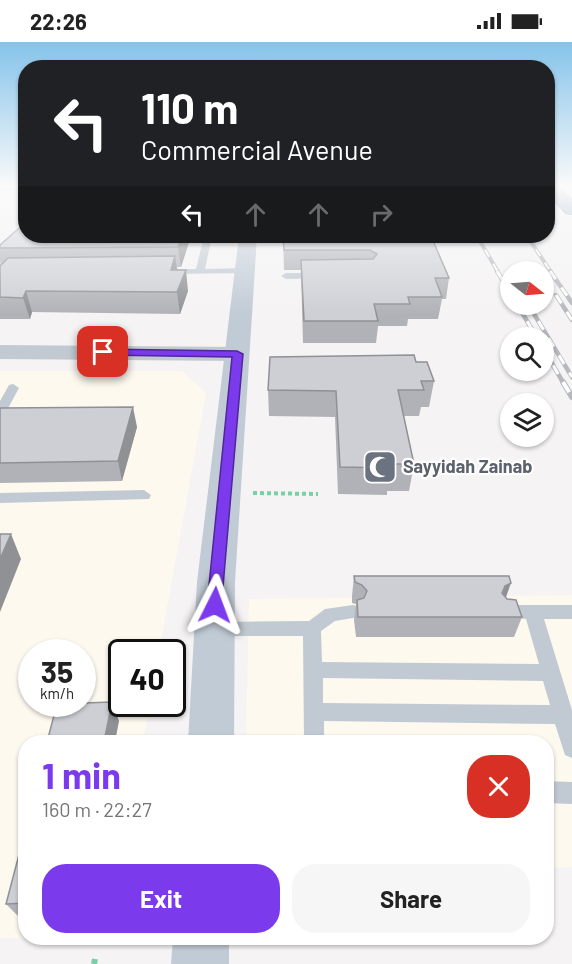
<!DOCTYPE html>
<html lang="en">
<head>
<meta charset="utf-8">
<style>
	:root { --surface:#fff; --page:#f6f6f6; --text:#222; --muted:#767676; --accent:#7c3aed }
	body { margin:0; font-family:Barlow,sans-serif; background:var(--page); color:var(--text); height:100vh; display:flex; flex-direction:column; font-size:22px; white-space:nowrap }
	* { box-sizing:border-box; margin:0 }
	p { font-size:20px; color:var(--muted) }
	.icon { flex:none; width:33px; height:33px; fill:none; stroke:currentColor; stroke-width:2; stroke-linecap:round; stroke-linejoin:round }
	.map { position:relative; flex:1; overflow:hidden }
	.sheet { position:absolute; left:18px; top:693px; width:536px; height:210px; display:flex; flex-direction:column; background:var(--surface); border-radius:24px; box-shadow:0 2px 4px #0004 }
	.sheet>* { flex:none }
	.top-card { position:absolute; left:18px; top:18px; width:537px; height:183px; border-radius:24px; box-shadow:0 2px 4px #0004; background:#202124; color:#fff; overflow:hidden }
	.needle { width:39px; rotate:107deg }
	.controls { position:absolute; left:500px; top:219px; display:grid; gap:12px }
	.controls a { display:grid; place-items:center; width:54px; height:54px; border-radius:50%; background:var(--surface); box-shadow:0 2px 4px #0004; font-size:30px }
	.speed { position:absolute; left:18px; top:597px; display:flex; gap:12px; font-size:30px; font-weight:700; text-align:center }
	.speed>* { display:grid; place-content:center; width:78px; height:78px; border-radius:50%; background:var(--surface); box-shadow:0 2px 4px #0004; line-height:1 }
	.speed small { font-size:15px; font-weight:400 }
	.speed .limit { border:3px solid #111; border-radius:9px; background:#fff; color:#111 }
	.pin { position:absolute; display:grid; place-items:center; width:51px; height:51px; color:#fff; margin:-26px; border-radius:12px; box-shadow:0 3px 9px #0006 }
	.me { position:absolute; width:66px; margin:-33px; rotate:3deg; stroke-linejoin:round; filter:drop-shadow(0 0 4px #0008) }
	.turn { display:flex; align-items:center; gap:21px; height:126px; padding:0 24px; font-size:27px }
	.turn .icon { width:78px; height:78px; stroke-width:2.5 }
	.turn b { display:block; font-size:42px; line-height:51px }
	.lanes { display:flex; align-items:center; height:57px; padding:0 24px; background:#0003; justify-content:center; gap:30px; direction:ltr }
	.lanes .off { opacity:.35 }
	.round { display:grid; place-items:center; flex:none; width:63px; height:63px; border-radius:24px; background:var(--page) }
	.head { display:flex; align-items:center; justify-content:space-between; height:102px; padding:0 24px }
	h1 { font-size:36px; font-weight:700; line-height:45px; color:var(--accent) }
	.cta { display:flex; gap:12px; margin-top:auto; padding:12px 24px }
	.cta a { flex:1; height:69px; border-radius:24px; background:var(--accent); color:#fff; font-size:24px; font-weight:700; line-height:69px; text-align:center }
	.cta a+a { background:var(--page); color:var(--text) }
	.status { display:flex; justify-content:space-between; align-items:center; height:42px; padding:0 30px; background:var(--surface); direction:ltr }
	.status svg { height:16px; fill:currentColor }
	.map>svg:first-child { display:block }
	.commercial { fill:#fdf9ef; fill-rule:evenodd }
	.lines { fill:none; stroke-linecap:round; stroke-linejoin:round }
	.highway-casing { stroke:#7690ad; stroke-width:2 }
	.path-far1 { stroke:#7ad0a6; stroke-width:4; stroke-dasharray:4 3; stroke-linecap:butt }
	.path { stroke:#7ad0a6; stroke-width:6; stroke-dasharray:7 4.5; stroke-linecap:butt }
	.lane { fill:#c1cad2; fill-rule:evenodd }
	.street { fill:#c1cad2; fill-rule:evenodd }
	.secondary { fill:#c1cbd6; fill-rule:evenodd }
	.highway { fill:#8ba5c1; fill-rule:evenodd }
	.rail-far2-casing { stroke:#b5b8bd; stroke-width:4 }
	.rail-far1-casing { stroke:#b5b8bd; stroke-width:4.5 }
	.rail-casing { stroke:#b5b8bd; stroke-width:6 }
	.rail-far2 { stroke:#fff; stroke-width:2; stroke-dasharray:8; stroke-linecap:butt }
	.rail-far1 { stroke:#fff; stroke-width:3; stroke-dasharray:10; stroke-linecap:butt }
	.rail { stroke:#fff; stroke-width:4; stroke-dasharray:12; stroke-linecap:butt }
	.wall { fill:#b0b2b7 }
	.shaded-wall { fill:#909195 }
	.building { fill:#cdcfd5; stroke:#909195; stroke-width:1.5 }
	.route { fill:#7c3aed; stroke:#51269a; stroke-width:1.5 }
	.labels { text-anchor:middle; stroke-width:4.5; stroke-linejoin:round; paint-order:stroke }
	.worship-label { font-size:18px; font-weight:bold; fill:#5b616d; stroke:#fff; text-anchor:start }
</style>
</head>
<body>
<div class="status"><b>22:26</b><svg viewBox="0 0 49 12"><path d="M0 12V9h3v3zM5 12V6h3v6zM10 12V3h3v9zM15 12V0h3v12zM26 1h20v11H26zM47 4h2v5h-2z"/></svg></div>
<div class="map">
<svg width="572" height="922" viewBox="0 0 572 922">
	<rect width="100%" height="100%" fill="#f5f3f3"/>
	<!-- commercial -->
	<path class="commercial" d="M0,329H182L206,351L159,610H122V662H150L143,700H26V896L108,897L0,896ZM32,610H82V662H32Z
		M572,553V825L546,826V700H246L249,557Z"/>
	<g class="lines">
		<defs>
			<path id="highway" d="M548,144H557L572,158V172L566,171L548,152Z"/>
		</defs>
		<!-- highway casing -->
		<use href="#highway" class="highway-casing"/>
		<!-- path-far1 -->
		<path class="path-far1" d="M253,451L318,452"/>
		<!-- path -->
		<path class="path" d="M94,922L95,917"/>
		<!-- lane -->
		<path class="lane" d="M24,192L31,194L0,225V217Z
			M204,194H212L205,227L246,226L249,227V231L165,232V228L168,227H196Z
			M322,231L325,232V236L286,237L281,234L286,231Z
			M13,342L19,346L6,370L0,374V359L9,343Z
			M144,448L151,453L149,457L0,461V451Z
			M353,563L359,565L362,570L359,575L335,579L321,589L322,620L539,622L526,577L500,575L497,570L500,565L506,563H572V577H544L572,668V716L565,713L555,682L324,679V700H304L303,594H216L210,592L207,587L210,582L216,580L309,579L325,567ZM323,636L543,639L550,663L323,661Z
			M546,739L572,740V762L546,761Z"/>
		<!-- street -->
		<path class="street" d="M0,144H26V148H0Z
			M0,303L238,305L246,307L249,312L246,317L238,319L0,317Z"/>
		<!-- secondary -->
		<path class="secondary" d="M239,194H257L235,540L234,700H188L197,540Z
			M173,896H229V922H171Z"/>
		<!-- highway -->
		<use href="#highway" class="highway"/>
		<defs>
			<path id="rail-far2" d="M477,194L498,230
				M527,194L551,230"/>
			<path id="rail-far1" d="M497,229L510,250
				M550,229L572,261
				M556,253L572,278
				M517,262L537,296
				M528,262L572,335
				M543,306L564,342"/>
			<path id="rail" d="M563,340L572,355"/>
		</defs>
		<!-- rail-far2 casing -->
		<use href="#rail-far2" class="rail-far2-casing"/>
		<!-- rail-far1 casing -->
		<use href="#rail-far1" class="rail-far1-casing"/>
		<!-- rail casing -->
		<use href="#rail" class="rail-casing"/>
		<!-- rail-far2 -->
		<use href="#rail-far2" class="rail-far2"/>
		<!-- rail-far1 -->
		<use href="#rail-far1" class="rail-far1"/>
		<!-- rail -->
		<use href="#rail" class="rail"/>
	</g>
	<!-- wall -->
	<path class="wall" d="M191,194L181,225H177V228L188,249L180,272L32,270L30,277H0V224L2,223L0,218V203Z
		M283,194H431L449,236L446,257H442L438,277H408L407,284H378L376,301H303L301,228H284Z
		M416,320L434,339L429,365H421L419,374H404L414,422L409,449H387V453L338,452L335,375L269,374L268,348Z
		M0,366L137,385L122,439L0,441Z
		M354,534L522,575L514,595H356L354,578L356,562L352,561V554Z
		M26,786V876H20L6,862Z"/>
	<!-- shaded-wall -->
	<path class="shaded-wall" d="M182,194H191L181,225L178,205Z
		M175,214L178,234L171,228Z
		M186,228L188,249L180,272L177,250Z
		M26,249L32,270L30,277L23,256Z
		M133,365L137,385L122,439L118,419Z
		M11,492L21,517L0,570V517Z
		M511,541L504,561L498,564L505,544Z
		M112,660L119,679L115,700H104Z"/>
	<!-- building -->
	<path class="building" d="M26,180V194H182L178,205L0,206V203Z
		M283,194H431L449,236H435L442,255H408L410,262H374L378,279H304L301,218L373,217L377,212L370,208H284Z
		M175,214L171,228H186L177,250L26,249L23,256L0,255V224L8,216Z
		M414,313L416,320H427L434,339H421L424,348H398L414,422H390L391,426L340,425L336,349L268,348L270,315Z
		M133,365L118,419L0,421V366Z
		M0,492H11L0,517Z
		M354,534H509L511,541L505,544L502,551L507,557L516,558L522,575H358L357,558L364,556L367,549L362,543L355,540Z
		M112,660L104,700H47L57,662Z
		M26,786V861L6,862Z"/>
	<!-- sky -->
	<linearGradient id="sky" x2="0" y2="1"><stop stop-color="#85c3ea"/><stop offset="0.53" stop-color="#fafafa"/><stop offset="1" stop-color="#fafafa" stop-opacity="0"/></linearGradient>
	<rect width="572" height="273" fill="url(#sky)"/>
	<!-- route -->
	<path class="route" d="M99,307L237,309L243,312L221,568L215,570L207,563L232,315L103,313L99,312Z"/>
	<!-- icons -->
	<defs>
		<symbol id="mosque-square" viewBox="-11 -11 22 22"><rect x="-9" y="-9" width="18" height="18" rx="4" fill="#6b7280" stroke="#fff"/><path d="M3.5-4.9A6 6 0 1 0 3.5 4.9A5 5 0 1 1 3.5-4.9Z" fill="#fff"/></symbol>
	</defs>
	<g fill-rule="evenodd">
		<use href="#mosque-square" x="361" y="406" width="38" height="38"/>
	</g>
	<g class="labels">
		<!-- worship labels -->
		<g class="worship-label">
			<text x="403" y="431">Sayyidah Zainab</text>
		</g>
	</g>
</svg>
<div class="controls">
<a><svg class="needle" viewBox="-14 -14 28 28"><path d="M0-13l5 13h-10z" fill="#e53935"/><path d="M0 13l5-13h-10z" fill="#767676"/></svg></a>
<a><svg class="icon" aria-label="search" viewBox="0 0 24 24"><circle cx="10" cy="10" r="6"/><path d="M15 15l6 6"/></svg></a>
<a><svg class="icon" aria-label="layers" viewBox="0 0 24 24"><path d="M12 4l9 5-9 5-9-5zM3 14l9 5 9-5"/></svg></a>
</div>
<div class="speed"><div>35<small>km/h</small></div><div class="limit">40</div></div>
<div class="pin" style="left:103px;top:310px;background:#d93025"><svg class="icon" aria-label="arrive" viewBox="0 0 24 24"><path d="M6 21V4h12l-3 4 3 4H6"/></svg></div>
<svg class="me" style="left:215px;top:563px" viewBox="-20 -20 40 40"><path d="M0-17L14 15 0 8-14 15z" fill="#7c3aed" stroke="#fff" stroke-width="4"/></svg>
<div class="top-card">
<div class="turn"><svg class="icon" aria-label="left" viewBox="0 0 24 24"><path d="M17 20v-9H6M10 6l-5 5 5 5"/></svg><div><b>110 m</b>Commercial Avenue</div></div>
<div class="lanes"><svg class="icon" aria-label="left" viewBox="0 0 24 24"><path d="M17 20v-9H6M10 6l-5 5 5 5"/></svg><svg class="icon off" aria-label="ahead" viewBox="0 0 24 24"><path d="M12 20V5M6 11l6-6 6 6"/></svg><svg class="icon off" aria-label="ahead" viewBox="0 0 24 24"><path d="M12 20V5M6 11l6-6 6 6"/></svg><svg class="icon off" aria-label="right" viewBox="0 0 24 24"><path d="M7 20v-9h11M14 6l5 5-5 5"/></svg></div>
</div>
<section class="sheet">
<div class="head"><div><h1>1 min</h1><p>160 m · 22:27</p></div><a class="round" style="background:#d93025;color:#fff"><svg class="icon" aria-label="close" viewBox="0 0 24 24"><path d="M6 6l12 12M18 6L6 18"/></svg></a></div>
<div class="cta"><a>Exit</a><a>Share</a></div>
</section>
</div>
</body>
</html>
